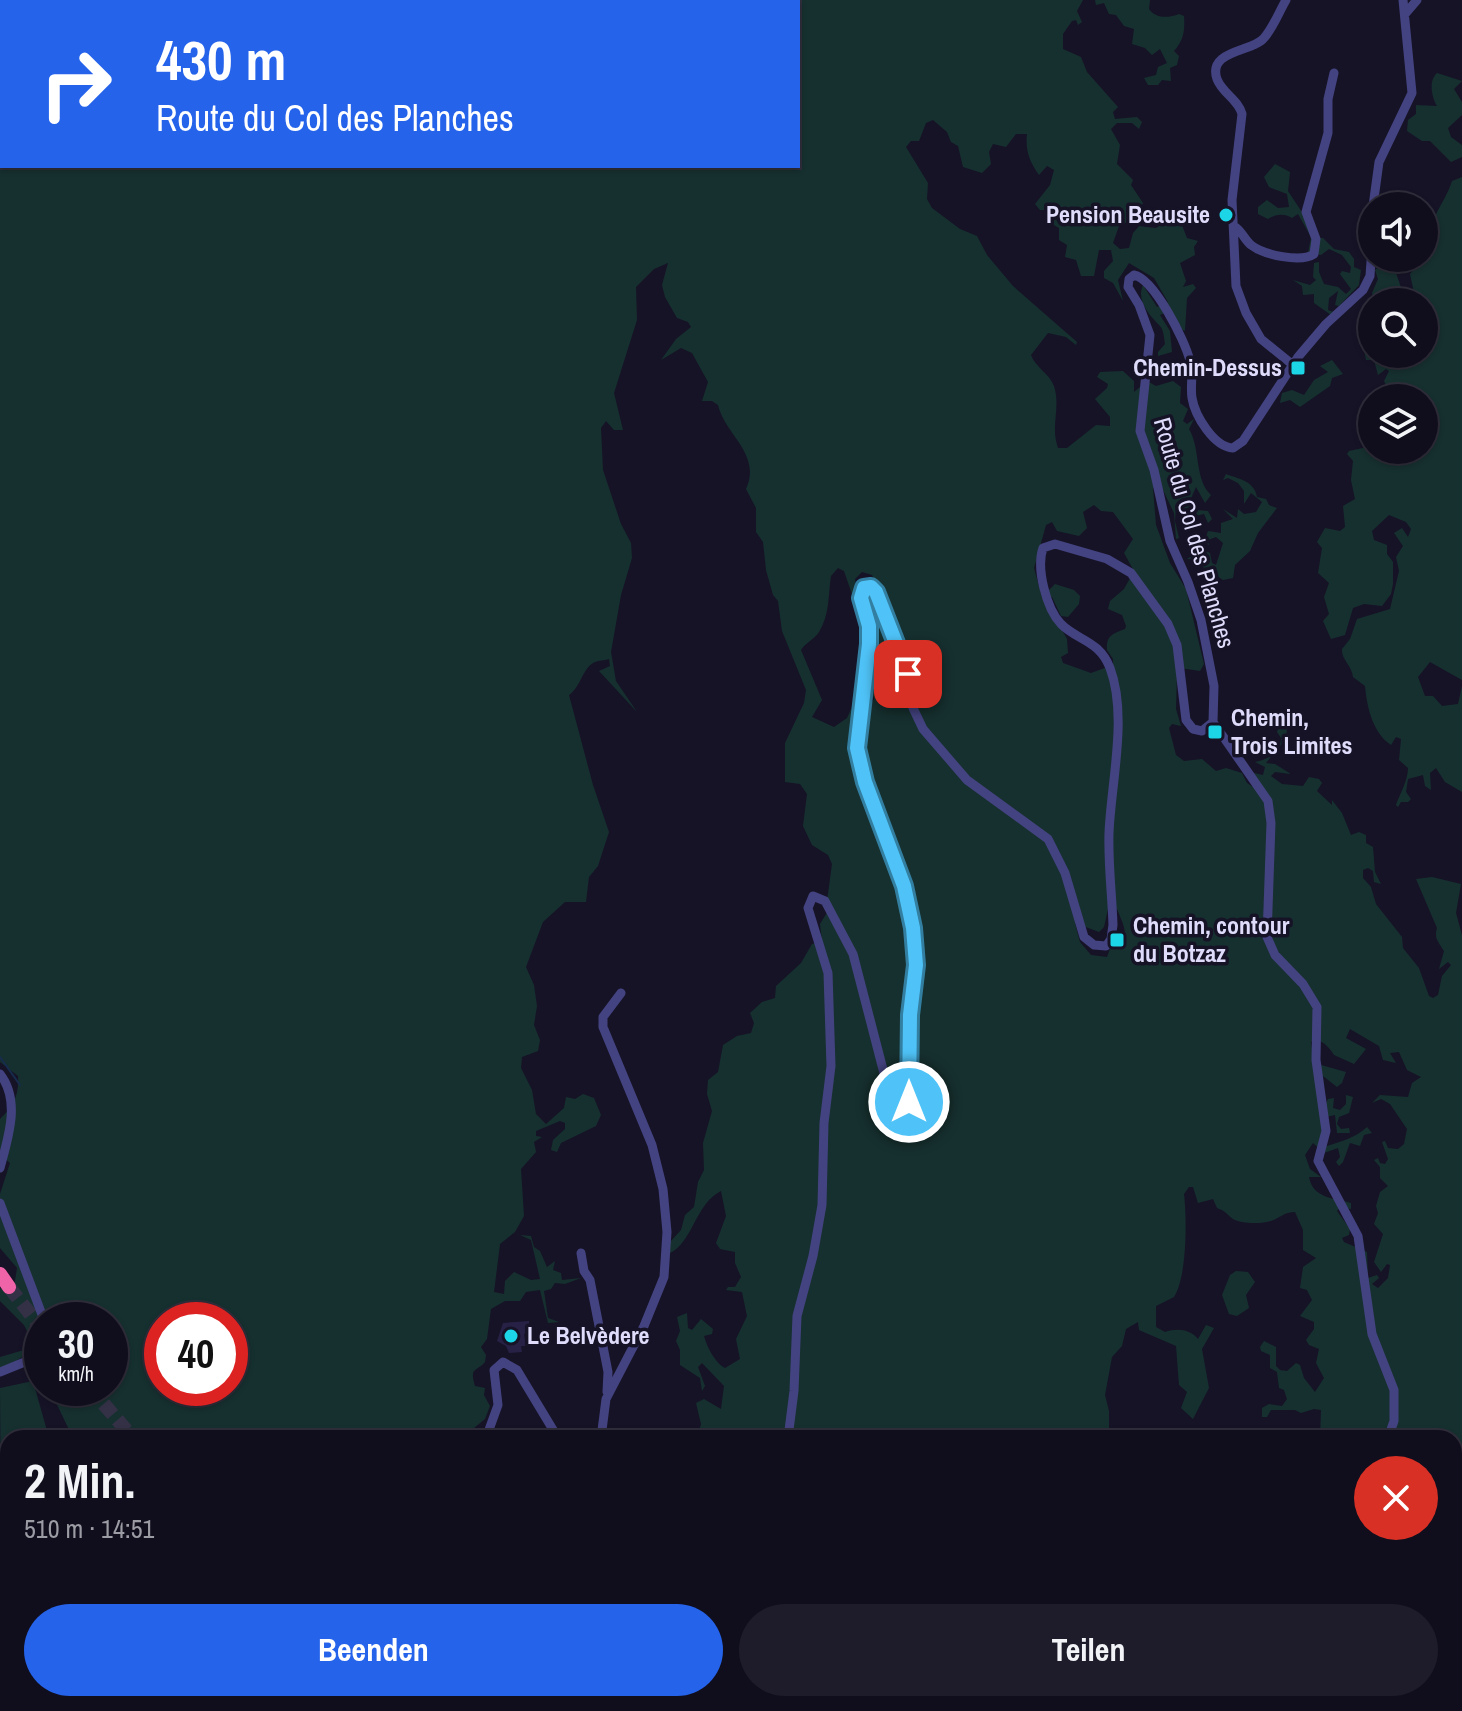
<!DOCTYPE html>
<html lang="de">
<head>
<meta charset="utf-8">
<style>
	:root { --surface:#100e1d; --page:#1e1c2a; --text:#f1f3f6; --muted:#9c9ca4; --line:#302e3b; --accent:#2563eb }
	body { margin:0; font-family:"Archivo Narrow",sans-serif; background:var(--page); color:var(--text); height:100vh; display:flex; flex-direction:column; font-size:30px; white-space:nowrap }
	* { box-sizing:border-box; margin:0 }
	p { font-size:26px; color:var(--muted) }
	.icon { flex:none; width:44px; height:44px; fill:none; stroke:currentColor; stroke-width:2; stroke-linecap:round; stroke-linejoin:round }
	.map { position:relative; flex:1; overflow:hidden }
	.side { position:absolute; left:0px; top:1430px; width:1462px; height:282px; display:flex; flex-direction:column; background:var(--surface); border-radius:24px 24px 0 0; box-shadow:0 2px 6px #0004,0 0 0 2px var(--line) }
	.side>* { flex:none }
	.top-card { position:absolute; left:0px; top:0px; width:800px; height:168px; box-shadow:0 2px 6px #0004,0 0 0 2px var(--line); background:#2563eb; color:#fff; overflow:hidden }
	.fabs { position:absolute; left:1358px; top:192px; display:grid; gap:16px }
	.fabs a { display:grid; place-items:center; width:80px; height:80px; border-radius:50%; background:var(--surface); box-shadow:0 2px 6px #0004,0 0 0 2px var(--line); font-size:40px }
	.speed { position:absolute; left:24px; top:1302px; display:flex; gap:16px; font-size:40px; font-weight:700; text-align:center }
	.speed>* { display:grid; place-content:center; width:104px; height:104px; border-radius:50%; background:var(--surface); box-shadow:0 2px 6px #0004,0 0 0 2px var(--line); line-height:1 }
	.speed small { font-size:20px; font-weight:400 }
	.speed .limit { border:12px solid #d22; background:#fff; color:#111 }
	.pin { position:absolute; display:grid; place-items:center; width:68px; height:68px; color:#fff; margin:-34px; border-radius:16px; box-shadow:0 4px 12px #0006 }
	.me { position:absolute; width:88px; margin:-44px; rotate:0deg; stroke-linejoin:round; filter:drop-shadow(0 0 6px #0008) }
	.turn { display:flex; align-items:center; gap:28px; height:168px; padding:0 24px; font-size:36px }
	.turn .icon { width:104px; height:104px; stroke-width:2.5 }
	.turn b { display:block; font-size:56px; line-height:68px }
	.round { display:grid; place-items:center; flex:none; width:84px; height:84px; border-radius:42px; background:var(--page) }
	.overview { display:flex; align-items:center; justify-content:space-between; height:136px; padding:0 24px }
	h1 { font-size:48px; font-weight:700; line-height:60px }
	.cta { display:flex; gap:16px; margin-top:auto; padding:16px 24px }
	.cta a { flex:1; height:92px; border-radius:48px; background:var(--accent); color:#fff; font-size:32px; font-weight:700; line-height:92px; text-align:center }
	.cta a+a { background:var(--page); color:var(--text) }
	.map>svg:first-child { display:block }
	.green { fill:#16302f; fill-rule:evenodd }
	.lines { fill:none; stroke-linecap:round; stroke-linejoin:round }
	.stream { stroke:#162c4c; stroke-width:2 }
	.building { fill:#282146 }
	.highway-tunnel { stroke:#343147; stroke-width:14; stroke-dasharray:14 7; stroke-linecap:butt }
	.minor { stroke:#444381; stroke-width:9 }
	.highway { stroke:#ef64a8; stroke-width:14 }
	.route-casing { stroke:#337fa1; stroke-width:20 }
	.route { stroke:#4fc3f7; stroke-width:14 }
	.poi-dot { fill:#1cd6e7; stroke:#161327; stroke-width:3 }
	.labels { text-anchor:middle; stroke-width:7; stroke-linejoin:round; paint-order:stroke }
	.poi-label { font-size:24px; font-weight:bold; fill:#dfdcfb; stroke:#161327; text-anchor:start }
	.street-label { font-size:24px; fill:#dfdcfb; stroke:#161327 }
</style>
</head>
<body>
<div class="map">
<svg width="1462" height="1711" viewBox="0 0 1462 1711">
	<rect width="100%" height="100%" fill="#161327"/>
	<!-- green -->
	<path class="green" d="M0,0H1083L1077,11L1082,22L1078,25L1076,20L1072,21L1063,34V49L1081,57L1087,72L1118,107L1113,112L1115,119L1137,117L1142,122L1139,129L1132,123H1117L1111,129L1120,145L1117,164L1133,180L1131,185L1143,203L1136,218L1119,226L1113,243L1120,249L1129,248L1133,233L1139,226L1156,228L1171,218L1180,220L1187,238L1198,241L1194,247L1195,255L1180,263L1186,281L1183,287L1193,284L1196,288L1187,298L1185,331L1181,329L1170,311L1160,315L1170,331L1172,352L1158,356V352L1165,344C1164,339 1164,329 1159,325C1149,315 1136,300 1143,285L1157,307L1168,302L1154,278L1129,263L1118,280L1123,301L1113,283L1104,278V271L1113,261L1111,250H1099L1094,276H1081L1076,260L1065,257L1067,245L1059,240V228L1049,222L1046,210H1040L1035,204L1050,185L1054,170L1047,166L1039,175C1030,162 1025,151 1027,134H1016L1006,147L993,144L989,152L991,164L982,173L963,167L958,146L951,142L947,132L933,120L926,123L919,141H911L906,147L928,183L927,199L932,208L960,229L977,236L987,255L1013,286L1077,342L1076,345L1066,337L1048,333L1031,355C1035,367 1049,373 1054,386C1061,408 1050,426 1058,448H1067L1096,425L1110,426V417L1095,399L1107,388L1108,384L1097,377L1100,372L1123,371L1134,381V392L1147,381L1156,386L1173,381L1181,387L1180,403L1188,409L1183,421L1187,424L1194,419L1189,429C1201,449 1194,479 1211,495L1205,503L1196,487L1189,503L1197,510L1208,511L1212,519L1208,523L1204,514L1195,516L1191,526L1188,510L1176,507L1175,521L1179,538L1176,539L1174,513L1162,488H1153L1156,525L1170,563L1186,589L1204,664L1200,671L1180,668L1177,672L1176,709L1181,726L1172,724L1169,728L1176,755L1184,761L1202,759L1216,771L1226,768L1242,773L1247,783L1256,789L1254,773L1263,775L1265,767L1255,762C1267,760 1281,752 1281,738L1277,732L1279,726L1287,728L1286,739L1266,763L1275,764L1291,774L1275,772L1271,776L1282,784L1303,786L1309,777L1319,779L1322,783L1317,791L1332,805V800L1342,813L1351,835L1359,832L1366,835V843L1373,847L1375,872L1381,884L1374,882L1373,871L1368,868L1363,870V878L1371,887L1376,904L1402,937L1403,948L1419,968L1429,996L1433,998L1438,995L1442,976L1451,965L1448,962L1439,969L1444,951C1438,941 1434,939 1437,928L1416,879L1432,877L1461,884L1456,913L1462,935V1711H1438L1439,1704H1454V1438H1320L1321,1410L1314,1409L1301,1413L1295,1410H1271L1267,1417H1262V1408L1269,1404L1282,1406L1287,1399L1284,1390L1279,1388L1277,1372L1270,1368V1355L1261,1351L1260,1347L1264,1341L1276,1347V1366L1280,1370L1287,1371L1296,1363L1300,1365L1304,1378L1315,1392L1324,1378L1316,1363L1319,1349L1309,1345L1306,1340L1314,1329V1322L1300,1316L1312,1300L1307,1290L1300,1288L1303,1267L1316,1258L1303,1250V1230L1295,1212C1284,1212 1280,1218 1271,1221C1262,1224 1241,1224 1233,1219C1226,1214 1226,1211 1217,1208L1213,1199L1198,1203L1193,1187H1189L1184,1194C1187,1219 1187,1277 1174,1297L1156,1306V1327L1165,1332C1177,1328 1190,1329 1198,1339L1206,1325L1214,1328L1202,1349L1209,1388L1193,1419L1181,1408L1187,1392L1179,1385L1176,1346L1139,1330L1138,1322L1126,1329L1122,1346L1112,1357L1105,1395L1109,1411V1438H697L701,1424L696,1403L704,1399L721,1409L724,1386L702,1363L698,1367L705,1386L702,1391L700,1378L680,1365V1350L676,1341L680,1331L677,1317L687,1313L688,1328L692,1330L701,1319L713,1329L712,1334L704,1336C707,1347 715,1363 725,1368L740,1359L736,1339L747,1316L742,1292L726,1290L728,1287H735L741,1277L735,1263V1252L720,1249L716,1243L726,1216L721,1191C695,1204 693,1242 670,1253V1242L681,1230L685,1215L694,1207L698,1182L704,1170L703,1143L712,1111L707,1094L708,1080L718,1072L723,1045L737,1036L751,1033L754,1023L750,1013L762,1002L775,998L776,986L801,963L812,944L822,941L820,924L828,911L827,901L832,864L828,855L812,845L803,826L807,794L800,784L785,782V743L804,703L806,690L782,631L778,601L773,595L766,570L763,542L756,532V508L746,489C762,454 725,435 718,405L712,401H702L708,382L692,353L681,348L661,360L676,339L691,327L688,322L677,318L665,297L662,285L668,263L654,269L636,287L637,320L614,393L623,430H614L606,421L601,428L603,470L621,524L631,543L632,558L621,595L611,652L616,681L637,712L599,671L610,666L609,659C604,661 599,660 595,662C582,668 581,687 569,695L593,785L609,832L598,866L589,877L586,902H565L543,922L526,967L534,985L537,1006L534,1025L540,1040L538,1051L522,1057L521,1068L532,1090L536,1114L546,1124L564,1108L566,1097L575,1099L583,1094L594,1098L601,1115L596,1126L561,1143L557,1152L551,1150L553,1140L565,1129V1123L560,1121L536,1131V1136L542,1137L534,1142L536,1152L521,1169L524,1216L515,1232L500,1244L494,1292L504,1294L505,1281L514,1272L531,1280L540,1279L531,1240L520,1235L531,1236L534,1247L540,1251L547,1267L555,1261L553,1270L561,1273L562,1280L581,1278L565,1284L555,1283L551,1289L544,1291L548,1318L559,1322L548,1323L540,1290L526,1292L520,1301H505L491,1309L487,1339L481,1347L486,1355L485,1362C477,1372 469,1366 475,1386L485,1388L484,1395L490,1406L485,1419L474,1428V1438H73L49,1388H110V1320H42C42,1349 23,1358 0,1369V1357L24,1350L32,1341L24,1325L0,1301V1288L7,1291L14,1287L17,1268L0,1248V1194L10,1163L0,1154V1119C14,1105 19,1096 18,1076L0,1062ZM2,2H798V166H2ZM1094,505L1101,511L1113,512L1133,539L1124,553L1134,571L1124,589L1110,601L1108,609L1122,615L1126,626L1125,629C1113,634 1106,635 1107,650L1113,659V665L1091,673L1063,663L1061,657L1068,653L1067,639L1046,601L1052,597L1061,616L1068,617L1079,604L1080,596L1074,590L1055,584L1042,597L1034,568L1046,525L1052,522L1057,531L1079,536L1087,528L1083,512ZM838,568L844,571L855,603L858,596L855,579L862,572L872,575L886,610L880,616L873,612L876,622L872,626V633L876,634C874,649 880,666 868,678L874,699L863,716L856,713V709H851L847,718L834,727L812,717L822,700L801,650C806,642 814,640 819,632C830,614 828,596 831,576ZM1113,908L1117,909C1123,924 1129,933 1121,948L1110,949L1107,957L1091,955L1080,942L1075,923L1099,932L1104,927L1108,909ZM1350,1029L1379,1046L1383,1060L1396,1063L1390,1053L1399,1052L1407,1070L1421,1077L1412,1083L1408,1097L1380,1095L1372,1103L1381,1099L1390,1104L1407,1129L1404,1144L1398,1149L1388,1148L1385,1141L1382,1142L1388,1159L1385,1164L1380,1163L1378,1158L1374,1160L1380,1167V1178L1388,1186L1380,1192L1376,1206L1378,1213L1374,1224L1383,1234L1374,1262L1381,1272L1387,1264L1390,1265L1388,1278L1378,1288L1372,1284L1379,1278L1377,1275L1368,1278L1367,1252L1344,1242L1342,1238L1349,1235L1350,1229L1337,1211L1340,1207L1351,1209V1203C1335,1198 1313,1199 1309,1177H1321L1310,1169L1305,1155L1313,1143L1324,1153L1338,1148L1340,1157L1336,1162L1339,1166L1343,1162L1350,1143L1360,1146L1364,1135L1372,1133L1367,1127C1355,1138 1342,1141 1327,1146L1323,1144L1326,1117L1335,1115L1337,1133H1350L1349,1128L1341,1129L1337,1124L1339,1117L1349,1113L1353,1097L1346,1095V1104L1340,1110L1333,1108L1334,1098L1328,1099L1325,1105L1323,1076L1337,1087L1342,1083L1346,1072L1314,1063L1311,1042C1321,1037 1329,1047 1334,1055L1354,1064L1366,1049L1346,1038ZM162,1320H230V1388H162Z
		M1095,0H1150L1149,9C1156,19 1169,18 1179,14L1184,16C1185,30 1184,40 1174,51L1179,56L1177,65L1170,68L1171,81L1162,80L1158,85H1148L1144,78L1156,75L1158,67L1167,63L1160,49L1152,55L1145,48L1132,44L1134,29L1124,26L1116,15L1109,14L1104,3L1096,5Z
		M1437,73L1462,81L1454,89L1462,102V115L1448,128L1451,137L1462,145V157L1451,162L1430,141H1422L1407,131L1408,120L1416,114V105L1437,106C1432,98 1428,81 1437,73Z
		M1275,164L1290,172L1288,191L1319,238H1323L1334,249L1349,252L1354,259V267L1361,270L1359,285L1339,306L1335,305L1338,291L1329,298L1328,310L1334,312L1331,315L1314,303V294L1303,295L1302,286L1293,280L1310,285L1316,280L1313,277L1314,263L1319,262V272L1324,284L1338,287L1346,294L1351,289L1340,274L1342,271L1350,273L1351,267L1342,255L1329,249L1321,255L1308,253L1311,237L1298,214L1292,218C1284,213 1276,214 1268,219L1258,214V207L1267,200L1278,208L1289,207L1287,194L1269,187L1264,177Z
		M1462,177V680L1430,662L1418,677L1425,696H1433L1442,706L1458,704L1462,686V792L1445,782L1436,768L1430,773L1431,790L1425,786L1423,775L1408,779L1406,792L1411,799L1408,802H1401L1398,807L1396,805C1400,793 1408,781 1408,768L1399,760L1401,739L1396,737L1391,745C1373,733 1367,708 1365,686L1353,677C1352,666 1341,659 1342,649L1350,639L1357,619L1390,609L1399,571L1396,557L1403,546L1394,533L1402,528L1408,537L1411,529L1406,522L1389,515L1372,531L1374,540L1387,545V554L1393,562V584L1391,594L1382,606L1364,604L1353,608L1345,635L1331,639L1323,621L1329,614L1324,597L1329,583L1318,573L1322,548L1317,542L1325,528L1340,531L1345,527L1343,506L1355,499L1351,480L1353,461L1347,454L1349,451L1372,446V450H1424V398H1386L1389,391L1384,381L1389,371L1386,369L1378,375L1374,360H1366L1363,344L1367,338L1371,339L1372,354H1424V302H1416L1410,274L1428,251C1423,226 1445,204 1452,181Z
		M1381,265L1394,267L1406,302L1374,299L1372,293L1378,279L1375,270Z
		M1332,360L1343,374L1332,378L1330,386L1300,407L1290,400L1280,403L1282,393L1292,390L1304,395L1314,380L1328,372L1320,366Z
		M1226,474C1238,479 1254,480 1257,497L1266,499L1269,505L1277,508L1258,533L1250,551L1235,565L1233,578L1223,580L1203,567L1199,560L1187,559L1202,549L1210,553L1212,563L1216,565L1223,543L1216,537L1208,540L1209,545L1204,542L1208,531L1221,533V523L1233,519L1223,509L1237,518L1238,509L1244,514L1256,512L1262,502L1251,493L1244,504V491L1238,483L1228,478L1223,480Z
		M1236,1271L1248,1272L1255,1282L1246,1295L1249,1308L1237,1316L1229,1314L1222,1295L1230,1275Z
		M33,1381L49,1438H8V1643L2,1644L0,1388Z
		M104,1704H1105V1711H103Z"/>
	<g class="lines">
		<!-- stream -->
		<path class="stream" d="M0,1057L20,1085
			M85,1434L86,1438
			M125,1711V1704"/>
	</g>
	<!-- building -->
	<path class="building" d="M529,1321L530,1333L524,1334L526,1346H521L522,1352L509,1353L506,1346L497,1341L503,1323Z"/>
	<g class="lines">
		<!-- highway-tunnel -->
		<path class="highway-tunnel" d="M9,1287L42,1329
			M90,1388L133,1438
			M338,1704L341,1711"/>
		<!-- minor -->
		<path class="minor" d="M1286,0C1279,12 1273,28 1264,38C1253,52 1207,50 1217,79C1222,93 1238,99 1242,114L1232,200L1236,286L1246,313L1261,339L1293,365
			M1405,14L1417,0
			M1373,206L1379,162L1412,93L1403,0
			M1234,226C1242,231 1244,239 1251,245C1264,255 1301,263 1314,254L1316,239L1306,212L1328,133V99L1334,73
			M1213,722L1268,801L1271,823L1267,937L1275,955L1303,984L1317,1007L1316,1060L1326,1131L1318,1161L1358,1236L1372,1334L1394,1390V1421L1388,1438
			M0,1074C21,1101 8,1138 0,1168
			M0,1203L44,1320
			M581,1253L584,1271L590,1280L608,1372L607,1392
			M0,1372L32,1359L42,1350
			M486,1438L498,1405L494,1370L503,1362L517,1370L558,1438
			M601,1438L606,1399L644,1326L664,1277L667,1232L663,1189L652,1145L603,1027V1017L621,993
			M788,1438L794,1391L797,1316L813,1256L822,1205L824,1123L831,1066L828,973L808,908L813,896L825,901L853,954L893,1108L904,1114L909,1107L910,1015L916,965L913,928L899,873L859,759L857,739L866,696L869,636L862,591L867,586L876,592L905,662L913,708L923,729L967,780L1048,839L1065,873L1084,937L1094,945L1106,946L1111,939L1113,925C1112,894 1108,864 1109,833C1111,783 1128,716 1110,668C1099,640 1078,641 1061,624C1046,608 1036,568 1043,548L1055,544L1107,559L1131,573L1168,624L1177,645L1186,720L1193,729L1202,731L1213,722L1214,686L1201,620L1188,582L1170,541L1154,470L1140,431L1150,335L1139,305L1128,287L1129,279L1134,275C1154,279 1185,340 1190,361C1194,373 1190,385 1192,398C1195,416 1214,447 1233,448L1243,441L1298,357L1326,324L1363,290L1370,276L1372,247
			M851,1704L854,1711
			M1361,1704L1362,1711
			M513,1711V1704
			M625,1711L627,1704
			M714,1711L715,1704"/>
		<!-- highway -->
		<path class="highway" d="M0,1274L9,1287"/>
	</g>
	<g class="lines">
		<defs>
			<path id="route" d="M908,674L876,592L871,587L864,588L861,598L869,626V644L857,748L865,782L904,886L913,928L916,965L910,1015L909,1102"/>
		</defs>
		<!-- route casing -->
		<use href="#route" class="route-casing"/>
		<!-- route -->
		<use href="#route" class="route"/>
	</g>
	<!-- markers -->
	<g class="poi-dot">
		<circle cx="1226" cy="215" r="8"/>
		<rect x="1290" y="360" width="16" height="16" rx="4"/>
		<rect x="1207" y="724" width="16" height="16" rx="4"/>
		<rect x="1109" y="932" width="16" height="16" rx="4"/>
		<circle cx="511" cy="1336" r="8"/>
	</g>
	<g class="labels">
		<!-- poi labels -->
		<g class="poi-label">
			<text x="1210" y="223" text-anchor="end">Pension Beausite</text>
			<text x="1282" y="376" text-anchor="end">Chemin-Dessus</text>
			<text x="1231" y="726">Chemin,<tspan x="1231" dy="28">Trois Limites</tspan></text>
			<text x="1133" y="934">Chemin, contour<tspan x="1133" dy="28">du Botzaz</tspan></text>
			<text x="527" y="1344">Le Belvèdere</text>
		</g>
		<!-- street labels -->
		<g class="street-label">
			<text transform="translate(1194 533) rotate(74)" y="8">Route du Col des Planches</text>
		</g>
	</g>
</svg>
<div class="fabs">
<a><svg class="icon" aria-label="sound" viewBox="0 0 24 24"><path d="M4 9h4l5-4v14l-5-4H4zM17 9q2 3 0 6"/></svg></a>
<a><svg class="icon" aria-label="search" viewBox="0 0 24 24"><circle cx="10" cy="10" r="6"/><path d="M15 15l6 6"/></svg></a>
<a><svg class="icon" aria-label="layers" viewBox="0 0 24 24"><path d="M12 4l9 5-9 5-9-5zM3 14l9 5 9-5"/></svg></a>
</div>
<div class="speed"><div>30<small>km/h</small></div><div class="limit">40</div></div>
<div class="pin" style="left:908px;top:674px;background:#d93025"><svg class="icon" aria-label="arrive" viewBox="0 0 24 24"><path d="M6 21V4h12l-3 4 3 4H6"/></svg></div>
<svg class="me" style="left:909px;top:1102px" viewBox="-20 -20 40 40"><circle r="17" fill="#4fc3f7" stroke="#fff" stroke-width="3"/><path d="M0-11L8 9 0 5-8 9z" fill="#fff"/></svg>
<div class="top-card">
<div class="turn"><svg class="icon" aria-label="right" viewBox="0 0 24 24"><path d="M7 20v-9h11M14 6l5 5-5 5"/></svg><div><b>430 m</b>Route du Col des Planches</div></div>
</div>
<section class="side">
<div class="overview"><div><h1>2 Min.</h1><p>510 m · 14:51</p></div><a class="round" style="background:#d93025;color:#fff"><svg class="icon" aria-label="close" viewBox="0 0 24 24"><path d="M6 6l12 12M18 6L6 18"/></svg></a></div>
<div class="cta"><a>Beenden</a><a>Teilen</a></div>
</section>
</div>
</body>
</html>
